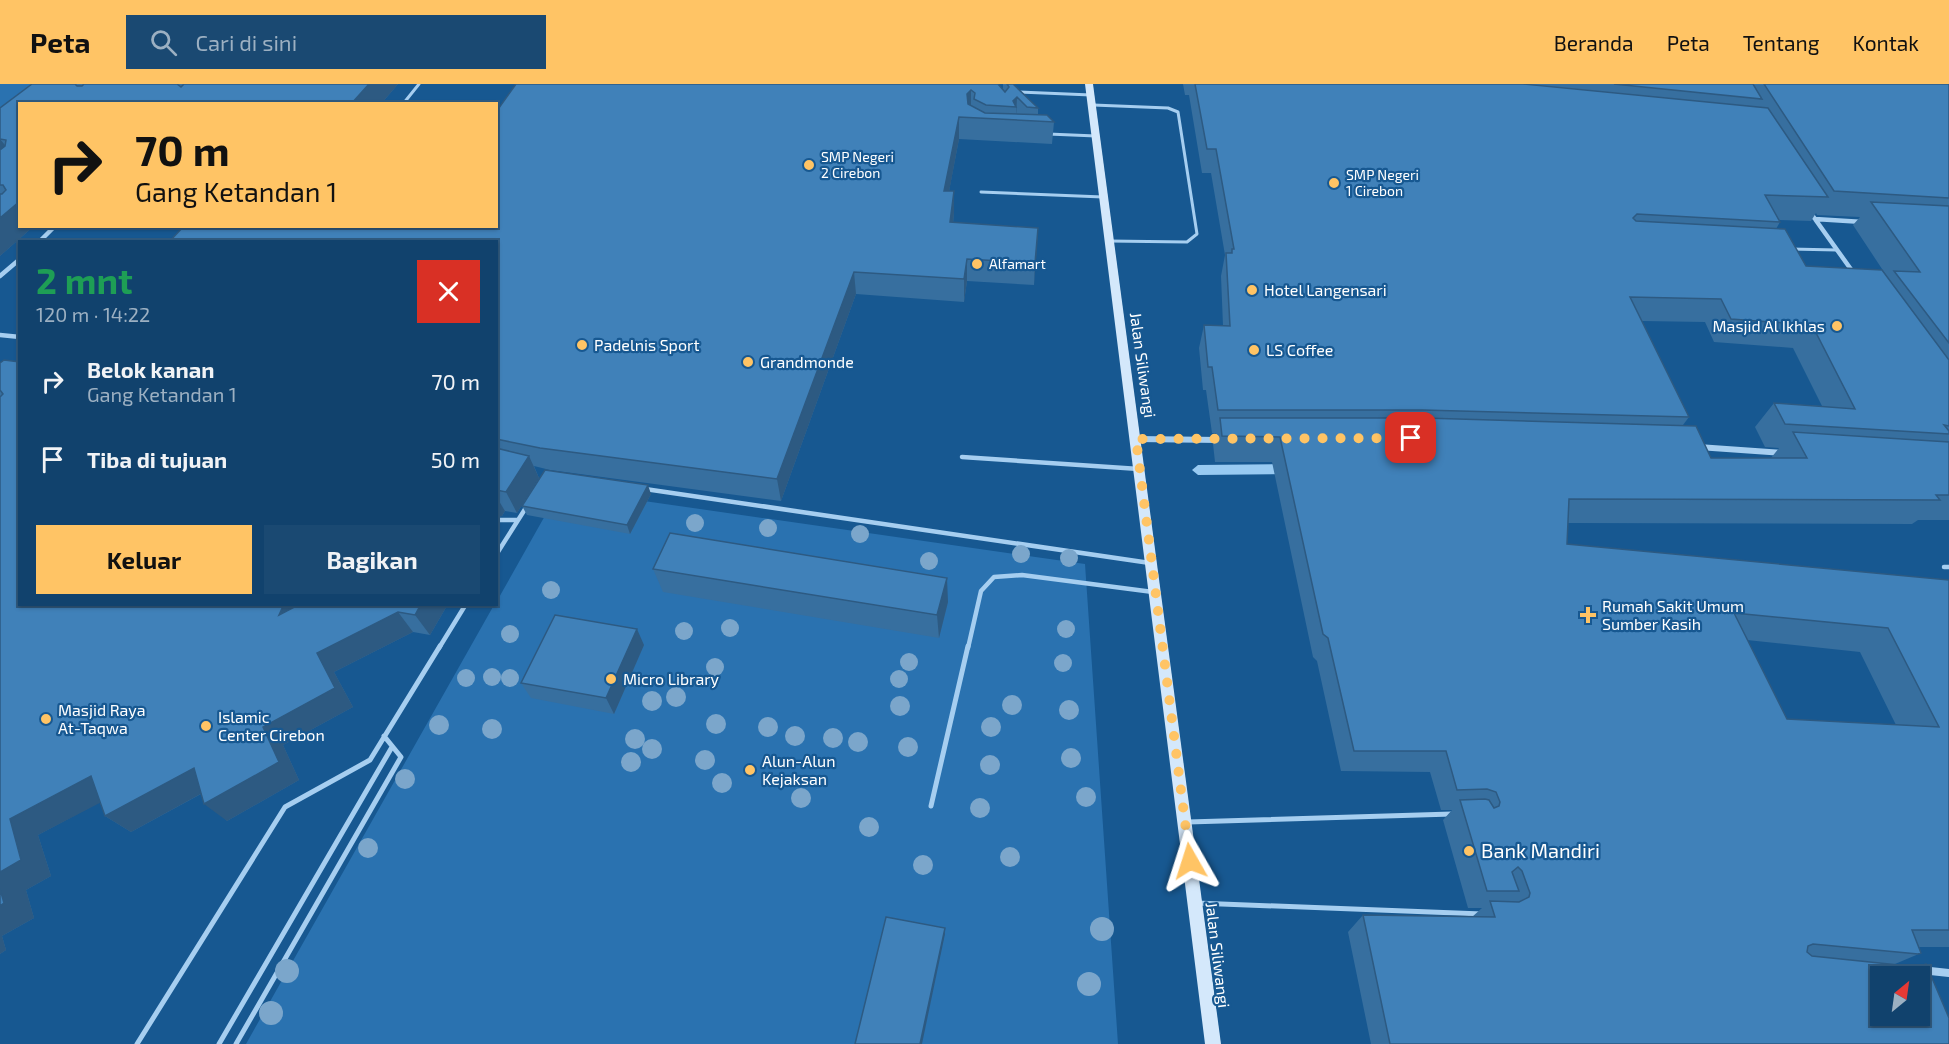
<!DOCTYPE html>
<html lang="id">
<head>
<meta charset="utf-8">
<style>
	:root { --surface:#11426d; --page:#1a4972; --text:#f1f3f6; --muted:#9cb0c2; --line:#305b80; --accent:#ffc465 }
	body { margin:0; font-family:"Exo 2",sans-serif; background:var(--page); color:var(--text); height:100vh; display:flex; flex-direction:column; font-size:22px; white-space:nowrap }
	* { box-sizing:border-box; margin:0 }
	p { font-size:20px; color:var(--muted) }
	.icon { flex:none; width:33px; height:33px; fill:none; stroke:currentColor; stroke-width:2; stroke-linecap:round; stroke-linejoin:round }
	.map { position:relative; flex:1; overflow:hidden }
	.side { position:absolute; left:18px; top:156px; width:480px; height:366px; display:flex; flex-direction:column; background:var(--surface); border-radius:0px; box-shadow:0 2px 4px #0004,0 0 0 2px var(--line) }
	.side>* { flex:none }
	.top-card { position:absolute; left:18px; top:18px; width:480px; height:126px; border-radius:0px; box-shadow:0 2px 4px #0004,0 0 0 2px var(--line); background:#ffc465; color:#111; overflow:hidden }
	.needle { width:39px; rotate:29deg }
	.tools { position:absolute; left:1870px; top:882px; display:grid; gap:12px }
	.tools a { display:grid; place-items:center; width:60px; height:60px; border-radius:0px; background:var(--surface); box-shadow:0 2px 4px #0004,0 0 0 2px var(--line); font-size:30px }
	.pin { position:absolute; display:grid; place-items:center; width:51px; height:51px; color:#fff; margin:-26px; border-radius:12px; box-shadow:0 3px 9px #0006 }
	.me { position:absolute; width:66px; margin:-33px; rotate:354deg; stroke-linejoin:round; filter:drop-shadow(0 0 4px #0008) }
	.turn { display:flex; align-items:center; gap:21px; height:126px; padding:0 18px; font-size:27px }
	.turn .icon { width:78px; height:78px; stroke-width:2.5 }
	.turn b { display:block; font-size:42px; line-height:51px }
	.round { display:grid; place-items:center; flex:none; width:63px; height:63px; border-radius:0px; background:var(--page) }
	.summary { display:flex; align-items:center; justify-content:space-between; height:102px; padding:0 18px }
	h1 { font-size:36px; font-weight:700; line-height:45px; color:#1e9e55 }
	.action { display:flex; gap:12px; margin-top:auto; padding:12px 18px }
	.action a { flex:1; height:69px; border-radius:0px; background:var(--accent); color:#111; font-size:24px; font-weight:700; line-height:69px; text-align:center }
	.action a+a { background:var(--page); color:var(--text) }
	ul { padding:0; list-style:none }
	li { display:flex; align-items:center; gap:18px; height:78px; padding:0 18px }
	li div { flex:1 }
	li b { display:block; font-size:22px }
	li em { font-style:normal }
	header { display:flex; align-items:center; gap:36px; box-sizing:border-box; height:84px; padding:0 30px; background:var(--accent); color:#111 }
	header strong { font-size:28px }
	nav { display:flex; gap:33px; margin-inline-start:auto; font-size:21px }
	.search { width:420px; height:54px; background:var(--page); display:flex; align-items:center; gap:15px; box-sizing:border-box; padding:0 21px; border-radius:0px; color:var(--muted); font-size:22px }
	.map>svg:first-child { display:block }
	.green { fill:#2a72b0 }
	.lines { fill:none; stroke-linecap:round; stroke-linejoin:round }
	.stream { fill:#98caf2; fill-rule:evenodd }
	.lane-far2 { stroke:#a6cef0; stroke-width:3 }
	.lane-far1 { stroke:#a6cef0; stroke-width:4.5 }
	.lane { stroke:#a6cef0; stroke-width:5 }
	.street-far2 { stroke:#a6cef0; stroke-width:4.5 }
	.street-far1 { stroke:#a6cef0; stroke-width:6 }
	.street { stroke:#a6cef0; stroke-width:8 }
	.secondary { fill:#d4e8fb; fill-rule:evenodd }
	.tree { fill:#7ba6cb }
	.wall { fill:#376f9f; fill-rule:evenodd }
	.shaded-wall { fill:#2d5a82 }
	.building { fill:#4081b9; stroke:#2d5a82; stroke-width:1.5; fill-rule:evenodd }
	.route { stroke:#ffc465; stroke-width:10; stroke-dasharray:0 18 }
	.poi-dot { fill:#ffc465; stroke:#175891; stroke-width:2 }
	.labels { text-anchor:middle; stroke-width:4.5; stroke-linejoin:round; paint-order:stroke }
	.far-poi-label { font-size:14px; fill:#fff; stroke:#175891; text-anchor:start }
	.poi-label { font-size:16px; fill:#fff; stroke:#175891; text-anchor:start }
	.street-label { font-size:16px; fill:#fff; stroke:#175891 }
	.near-poi-label { font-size:20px; fill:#fff; stroke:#175891; text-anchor:start }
</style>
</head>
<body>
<header>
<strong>Peta</strong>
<div class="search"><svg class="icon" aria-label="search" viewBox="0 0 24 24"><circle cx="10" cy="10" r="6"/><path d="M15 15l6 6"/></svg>Cari di sini</div>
<nav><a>Beranda</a><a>Peta</a><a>Tentang</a><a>Kontak</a></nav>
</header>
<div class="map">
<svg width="1949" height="960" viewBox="0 0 1949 960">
	<rect width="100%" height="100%" fill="#175891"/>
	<!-- green -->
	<path class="green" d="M0,0H60L20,20L0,45Z
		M560,405L1085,480L1118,960H246L494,521L496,520L497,517Z"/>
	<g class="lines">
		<!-- stream -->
		<path class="stream" d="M1292,380L1298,385L1292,390L1198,391L1192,386L1198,381Z"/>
		<!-- lane-far2 -->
		<path class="lane-far2" d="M1019,8L1091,11
			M403,20L419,0
			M1093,21L1168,24L1178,28L1197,150L1187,158L1109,157
			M1048,50L1096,52
			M981,108L1103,113
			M1790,165L1837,166"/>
		<!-- lane-far1 -->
		<path class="lane-far1" d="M0,251L20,253
			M962,373L1139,385
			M645,405L1150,479
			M496,436H518
			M496,471L527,422
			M1944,483H1949
			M439,564L466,520
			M968,564L981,507L994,493L1022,491L1153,508"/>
		<!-- lane -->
		<path class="lane" d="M931,722L968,562
			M1188,738L1452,730
			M1196,819L1482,830
			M137,960L285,723L370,676L440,562
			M219,960L392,663
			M236,960L401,673L384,652"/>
		<!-- street-far2 -->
		<path class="street-far2" d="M1810,128L1855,191
			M1815,135L1863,138
			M39,158L55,142
			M0,192L20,175"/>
		<!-- street-far1 -->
		<path class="street-far1" d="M1136,355L1220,356
			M1698,363L1784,369"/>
		<!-- street -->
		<path class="street" d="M1921,886L1949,889"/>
		<!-- secondary -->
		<path class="secondary" d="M1085,0H1093L1221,960H1205Z"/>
	</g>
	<!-- trees -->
	<g class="tree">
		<circle cx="695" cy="439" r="9"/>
		<circle cx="768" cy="444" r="9"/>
		<circle cx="860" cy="450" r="9"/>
		<circle cx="1021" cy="470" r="9"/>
		<circle cx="1069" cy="474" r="9"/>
		<circle cx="929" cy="477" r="9"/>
		<circle cx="551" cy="506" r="9"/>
		<circle cx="730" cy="544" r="9"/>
		<circle cx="1066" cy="545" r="9"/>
		<circle cx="684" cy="547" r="9"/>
		<circle cx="510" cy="550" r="9"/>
		<circle cx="909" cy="578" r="9"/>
		<circle cx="1063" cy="579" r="9"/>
		<circle cx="715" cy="583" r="9"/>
		<circle cx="492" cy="593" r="9"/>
		<circle cx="466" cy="594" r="9"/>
		<circle cx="510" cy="594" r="9"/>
		<circle cx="899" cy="595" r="9"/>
		<circle cx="676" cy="613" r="10"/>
		<circle cx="652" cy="617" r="10"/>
		<circle cx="1012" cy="621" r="10"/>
		<circle cx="900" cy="622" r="10"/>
		<circle cx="1069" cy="626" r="10"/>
		<circle cx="716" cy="640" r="10"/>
		<circle cx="439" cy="641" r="10"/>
		<circle cx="768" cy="643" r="10"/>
		<circle cx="991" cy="643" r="10"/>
		<circle cx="492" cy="645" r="10"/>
		<circle cx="795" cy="652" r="10"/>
		<circle cx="833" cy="654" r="10"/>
		<circle cx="635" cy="655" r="10"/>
		<circle cx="858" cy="658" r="10"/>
		<circle cx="908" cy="663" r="10"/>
		<circle cx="652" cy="665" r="10"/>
		<circle cx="1071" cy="674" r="10"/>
		<circle cx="705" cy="676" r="10"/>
		<circle cx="631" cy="678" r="10"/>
		<circle cx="990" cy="681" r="10"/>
		<circle cx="405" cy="695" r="10"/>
		<circle cx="722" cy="699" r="10"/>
		<circle cx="1086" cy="713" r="10"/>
		<circle cx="801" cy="714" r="10"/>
		<circle cx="980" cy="724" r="10"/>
		<circle cx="869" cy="743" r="10"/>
		<circle cx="368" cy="764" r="10"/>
		<circle cx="1010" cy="773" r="10"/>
		<circle cx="923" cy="781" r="10"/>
		<circle cx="1102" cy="845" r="12"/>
		<circle cx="287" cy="887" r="12"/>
		<circle cx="1089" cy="900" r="12"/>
		<circle cx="271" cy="929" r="12"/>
	</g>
	<!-- wall -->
	<path class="wall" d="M32,0H398L381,20H20L34,142L0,172V24Z
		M516,0L1003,6V0H1013L1038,24V31L1054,38L1052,60L959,55L949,107L954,129L953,139L1038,144L1034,201L967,197L964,218L856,210L781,417L550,386L534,382L539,394L517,429L505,427L502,432L496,433V158L177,142H382L395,144L496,142Z
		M1183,0H1949V357L1947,358H1949V436H1918L1912,440L1568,439L1567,460L1949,496V863H1919L1921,869L1895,880L1949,960H1371L1348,848L1363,831L1472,833L1482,824H1468L1443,736L1452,726H1441L1430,688L1341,687L1317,577L1313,573L1272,378H1215L1213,360L1216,349H1212L1206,306H1203L1199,264L1204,241L1223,242L1221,192L1225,171L1211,89H1202L1189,11H1185ZM1816,129L1817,131L1860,133L1853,141L1886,191L1806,182L1776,145L1780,138L1779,136L1811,137ZM1642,237L1705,238L1714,258L1793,264L1822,322L1774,319L1755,343L1765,363L1779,364L1771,374H1711L1683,341L1689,333ZM1747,556L1860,568L1896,641L1787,635Z
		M20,278V520H448L430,551L413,548L334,588L353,623L283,661L299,696L227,737L201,710L131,748L105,732L100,718L38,751L51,792L26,806L34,834L2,852L6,866L0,870V279Z
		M651,410L630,450L527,431L522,422Z
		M653,485L948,518L939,554L663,508Z
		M644,561L614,630L531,614L521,599Z"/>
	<!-- shaded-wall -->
	<path class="shaded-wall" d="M369,0H398L381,20H351Z
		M971,6V28L967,31V10Z
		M1017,13L1016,35V23L1013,17Z
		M959,33V55L945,129L944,107Z
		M0,55L18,77L0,91Z
		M954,107V129L951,161L950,138Z
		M20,117V142H34L0,172V134Z
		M1038,144L1037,166L1034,201L1035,179Z
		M967,175V197L964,218V195Z
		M854,188L856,210L781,417L777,395Z
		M529,372L539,394L517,429L506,408Z
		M648,401L651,410L630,450L627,441Z
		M496,412L505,427L502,432L496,433Z
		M947,494L948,518L939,554L937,531Z
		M284,520H312L279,531Z
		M421,520H448L430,551L415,531Z
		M398,528L413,548L334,588L353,623L283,661L299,696L227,737L204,720L317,569Z
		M637,545L644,561L614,630L606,614Z
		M194,684L217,701L131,748L105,732Z
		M91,692L117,710L38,751L51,792L26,806L34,834L2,852L6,866L0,870V788L10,735Z
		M945,844V850L922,960H920Z"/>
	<!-- building -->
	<path class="building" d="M32,0H75L77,2H82L84,0H177L181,3L184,0H369L351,20H20V117L0,134V110H2L6,106L3,101H0V66L5,62L6,56L0,55V24Z
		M516,0H998L1005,8L1009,3L1007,0H1013L1038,24L1027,23L1017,13L1013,17L1016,23L986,21L974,15L975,9L971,6L967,10L968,20L985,29L1047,31L1054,38L959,33L944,107H954L950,138L1038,144L1035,179L967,175L964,195L854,188L777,395L540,364L496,355V158H169L184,142H382L395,144V142H496V28Z
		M1195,0H1523L1768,24L1828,113L1765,111L1780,138L1637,130L1633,134L1636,137L1785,145L1806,182L1882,186L1949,276V342L1944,341L1949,347V350L1785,340L1774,319L1855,325L1812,241L1731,235L1721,215L1630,213L1689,333L1422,326H1218L1212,283H1208L1204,241L1230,242L1226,169H1232V165H1234L1216,65H1207Z
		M1614,0H1753L1762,15Z
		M1764,0H1949V114L1834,107Z
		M1871,118L1949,122V259L1894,187L1920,188Z
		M4,276L20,278V520H284L279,531L300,520H421L415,531L398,528L317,569L335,604L263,643L279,678L204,720L194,684L105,732L91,692L10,735L21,776L0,788V313L3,310L0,306V279Z
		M1220,334H1423L1696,342L1711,374H1807L1793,348L1949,358V411H1936L1940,416L1569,415L1567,460L1949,496V846H1912L1921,869L1918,870L1813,860L1808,862L1807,868L1812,872L1918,883L1926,880L1949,934V960H1390L1363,831L1495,833L1490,817L1519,818L1529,813L1530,809L1522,787L1518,783L1512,788L1519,807H1487L1460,716L1485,715L1489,716L1494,724L1499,722L1500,718L1496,708L1487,705L1457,706L1446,667H1354L1328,554L1323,550L1280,353L1222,352ZM1734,529L1888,544L1939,643L1787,635ZM1881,892H1920V932H1881Z
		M496,364L529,372L506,408L496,406Z
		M545,386L648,401L627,441L522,422Z
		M670,449L947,494L937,531L653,485Z
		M555,531L637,545L606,614L521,599Z
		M0,805L4,819L0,822Z
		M886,833L945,844L920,960H855Z"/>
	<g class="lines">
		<!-- route -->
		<path class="route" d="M1190,777L1136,355L1411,354"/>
	</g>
	<!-- markers -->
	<g class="poi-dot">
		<circle cx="809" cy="81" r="6"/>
		<circle cx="1334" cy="99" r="6"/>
		<circle cx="977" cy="180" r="6"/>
		<circle cx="1252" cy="206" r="6"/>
		<circle cx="1837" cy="242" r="6"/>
		<circle cx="582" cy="261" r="6"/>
		<circle cx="1254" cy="266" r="6"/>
		<circle cx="748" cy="278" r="6"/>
		<path d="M1585 522h6v6h6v6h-6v6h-6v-6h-6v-6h6z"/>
		<circle cx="611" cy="595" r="6"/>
		<circle cx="46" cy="635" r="6"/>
		<circle cx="206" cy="642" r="6"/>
		<circle cx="750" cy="686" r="6"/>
		<circle cx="1469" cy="767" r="6"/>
	</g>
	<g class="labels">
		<!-- far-poi labels -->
		<g class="far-poi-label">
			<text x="821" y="78">SMP Negeri<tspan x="821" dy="16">2 Cirebon</tspan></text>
			<text x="1346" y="96">SMP Negeri<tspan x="1346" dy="16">1 Cirebon</tspan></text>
			<text x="989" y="185">Alfamart</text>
		</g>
		<!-- poi labels -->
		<g class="poi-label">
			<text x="1264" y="212">Hotel Langensari</text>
			<text x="1825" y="248" text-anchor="end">Masjid Al Ikhlas</text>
			<text x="594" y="267">Padelnis Sport</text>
			<text x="1266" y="272">LS Coffee</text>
			<text x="760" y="284">Grandmonde</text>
			<text x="1602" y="528">Rumah Sakit Umum<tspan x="1602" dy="18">Sumber Kasih</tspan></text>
			<text x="623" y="601">Micro Library</text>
			<text x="58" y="632">Masjid Raya<tspan x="58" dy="18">At-Taqwa</tspan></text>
			<text x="218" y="639">Islamic<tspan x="218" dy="18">Center Cirebon</tspan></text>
			<text x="762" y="683">Alun-Alun<tspan x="762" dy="18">Kejaksan</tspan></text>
		</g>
		<!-- street labels -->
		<g class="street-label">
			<text transform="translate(1143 281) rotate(82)" y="6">Jalan Siliwangi</text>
			<text transform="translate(1218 871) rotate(83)" y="6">Jalan Siliwangi</text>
		</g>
		<!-- near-poi labels -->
		<g class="near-poi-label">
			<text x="1481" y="774">Bank Mandiri</text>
		</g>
	</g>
</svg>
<div class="tools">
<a><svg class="needle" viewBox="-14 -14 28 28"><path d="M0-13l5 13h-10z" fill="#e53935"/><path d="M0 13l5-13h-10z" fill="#9cb0c2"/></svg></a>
</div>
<div class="pin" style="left:1411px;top:354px;background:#d93025"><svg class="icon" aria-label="arrive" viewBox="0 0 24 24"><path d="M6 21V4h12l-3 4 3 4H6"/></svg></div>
<svg class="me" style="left:1190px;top:777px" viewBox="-20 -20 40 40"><path d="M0-17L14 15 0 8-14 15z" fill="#ffc465" stroke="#fff" stroke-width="4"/></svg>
<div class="top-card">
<div class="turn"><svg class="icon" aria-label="right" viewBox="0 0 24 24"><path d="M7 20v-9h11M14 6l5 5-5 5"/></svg><div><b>70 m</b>Gang Ketandan 1</div></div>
</div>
<section class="side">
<div class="summary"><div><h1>2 mnt</h1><p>120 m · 14:22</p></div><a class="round" style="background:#d93025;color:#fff"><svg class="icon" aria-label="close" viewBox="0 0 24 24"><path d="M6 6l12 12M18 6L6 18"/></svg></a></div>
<ul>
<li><svg class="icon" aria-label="right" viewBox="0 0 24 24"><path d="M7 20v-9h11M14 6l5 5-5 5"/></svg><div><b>Belok kanan</b><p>Gang Ketandan 1</p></div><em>70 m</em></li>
<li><svg class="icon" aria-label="arrive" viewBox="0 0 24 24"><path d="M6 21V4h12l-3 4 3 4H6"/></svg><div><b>Tiba di tujuan</b></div><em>50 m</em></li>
</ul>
<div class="action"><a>Keluar</a><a>Bagikan</a></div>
</section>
</div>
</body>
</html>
